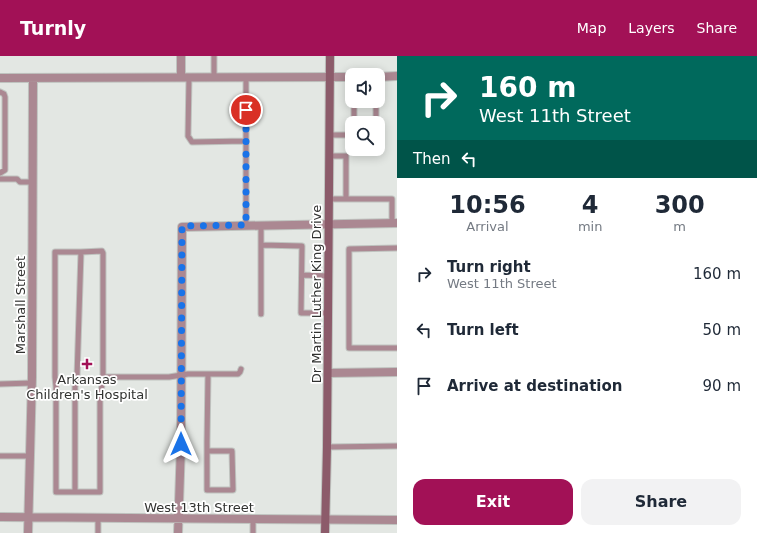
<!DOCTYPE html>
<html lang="en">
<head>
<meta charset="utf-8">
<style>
	:root { --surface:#fff; --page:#f2f2f3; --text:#1f2937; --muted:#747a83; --accent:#a21156 }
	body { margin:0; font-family:"DejaVu Sans",sans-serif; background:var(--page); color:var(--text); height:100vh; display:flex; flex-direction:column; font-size:15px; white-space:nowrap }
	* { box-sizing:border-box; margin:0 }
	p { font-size:13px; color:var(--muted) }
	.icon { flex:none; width:22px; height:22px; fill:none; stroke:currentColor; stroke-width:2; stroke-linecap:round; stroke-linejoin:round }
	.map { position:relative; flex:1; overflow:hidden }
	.details { display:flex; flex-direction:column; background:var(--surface); width:360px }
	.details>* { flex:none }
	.guide { background:#00695c; color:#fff; overflow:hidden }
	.fabs { position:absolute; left:345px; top:12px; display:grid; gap:8px }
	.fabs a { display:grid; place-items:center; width:40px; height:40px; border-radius:8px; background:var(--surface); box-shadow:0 2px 10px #0003; font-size:20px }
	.pin { position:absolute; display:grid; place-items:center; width:34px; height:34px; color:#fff; margin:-17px; border:2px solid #fff; border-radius:50%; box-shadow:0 1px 4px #0007 }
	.me { position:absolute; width:44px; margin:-22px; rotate:0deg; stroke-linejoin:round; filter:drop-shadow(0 0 3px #0008) }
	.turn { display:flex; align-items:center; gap:14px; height:84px; padding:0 16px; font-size:18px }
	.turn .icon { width:52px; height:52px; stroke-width:2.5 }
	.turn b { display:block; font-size:28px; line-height:34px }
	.then { display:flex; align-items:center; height:38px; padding:0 16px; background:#0003; gap:8px; font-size:15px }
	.eta { display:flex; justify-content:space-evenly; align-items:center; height:68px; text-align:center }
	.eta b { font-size:24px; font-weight:800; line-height:28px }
	.primary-button { display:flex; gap:8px; margin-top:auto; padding:8px 16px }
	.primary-button a { flex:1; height:46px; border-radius:12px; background:var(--accent); color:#fff; font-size:16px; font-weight:800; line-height:46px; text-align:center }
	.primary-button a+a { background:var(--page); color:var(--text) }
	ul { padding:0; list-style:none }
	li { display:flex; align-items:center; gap:12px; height:56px; padding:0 16px }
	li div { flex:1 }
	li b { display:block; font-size:15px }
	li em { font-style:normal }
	header { display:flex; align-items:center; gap:24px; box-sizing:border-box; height:56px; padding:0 20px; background:var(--accent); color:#fff }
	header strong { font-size:19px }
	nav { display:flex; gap:22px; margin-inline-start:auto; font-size:14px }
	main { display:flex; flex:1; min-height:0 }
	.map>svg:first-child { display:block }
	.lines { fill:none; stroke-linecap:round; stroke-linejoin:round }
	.service-casing { stroke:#bfc3bf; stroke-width:7 }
	.minor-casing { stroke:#bfc3bf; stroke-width:10 }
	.secondary-casing { stroke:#bfc3bf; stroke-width:10 }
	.service { stroke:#ab8892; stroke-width:5 }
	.minor { stroke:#ab8892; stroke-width:8 }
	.secondary { stroke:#8c5b6a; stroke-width:8 }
	.route { stroke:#1a73e8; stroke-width:7; stroke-dasharray:0 12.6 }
	.poi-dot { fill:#a21156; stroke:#fff; stroke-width:1.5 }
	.labels { text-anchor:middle; stroke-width:3.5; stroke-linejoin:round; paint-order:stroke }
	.street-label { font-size:13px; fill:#313230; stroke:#fff }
	.poi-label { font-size:13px; fill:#313230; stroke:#fff }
</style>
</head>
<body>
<header>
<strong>Turnly</strong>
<nav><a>Map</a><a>Layers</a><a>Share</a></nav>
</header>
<main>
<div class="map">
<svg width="397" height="477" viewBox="0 0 397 477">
	<rect width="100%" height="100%" fill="#e3e7e3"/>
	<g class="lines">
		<defs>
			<path id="service" d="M189,21L188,80L192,86L246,85V21
				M214,22V0
				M0,36L4,38L5,41V114L0,117
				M354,67V45
				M376,67V45
				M329,79H352
				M246,85V169
				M329,100H346V142
				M0,123H17L20,126H33
				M329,143H392V167
				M261,169V258
				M261,189L302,190L301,257H328
				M397,192L349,193V292H397
				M102,195L103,197V321L100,344V436H75V331L77,321L81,196Z
				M302,219L328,220
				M103,321H169L188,318H238L240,316L241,313
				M0,328L32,327
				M327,391L397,390
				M207,395H232L233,434H207V386L208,318
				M0,400H30
				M75,436H56V331L55,321V196H81
				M98,477V462
				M253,477V463"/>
			<path id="minor" d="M181,21V0
				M378,21L397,20
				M0,22L352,21
				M328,317L397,316
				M0,461L397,464
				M28,477L32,321L33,22
				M178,477L181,388L182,171L397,167"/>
			<path id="secondary" d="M325,477L327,391L330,0"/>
		</defs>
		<!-- service casing -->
		<use href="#service" class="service-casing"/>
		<!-- minor casing -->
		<use href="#minor" class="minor-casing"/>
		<!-- secondary casing -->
		<use href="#secondary" class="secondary-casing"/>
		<!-- service -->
		<use href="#service" class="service"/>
		<!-- minor -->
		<use href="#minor" class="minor"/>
		<!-- secondary -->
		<use href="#secondary" class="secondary"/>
	</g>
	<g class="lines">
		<!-- route -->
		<path class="route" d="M181,388L182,170L246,169V54"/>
	</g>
	<!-- markers -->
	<path class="poi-dot" d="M85 302h4v4h4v4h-4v4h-4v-4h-4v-4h4z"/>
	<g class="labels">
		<!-- street labels -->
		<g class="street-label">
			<text transform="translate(316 238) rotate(-90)" y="5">Dr Martin Luther King Drive</text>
			<text transform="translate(20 249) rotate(-90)" y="5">Marshall Street</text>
			<text x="199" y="456">West 13th Street</text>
		</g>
		<!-- poi labels -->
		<g class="poi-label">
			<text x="87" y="328">Arkansas<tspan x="87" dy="15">Children's Hospital</tspan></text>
		</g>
	</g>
</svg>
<div class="fabs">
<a><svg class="icon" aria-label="sound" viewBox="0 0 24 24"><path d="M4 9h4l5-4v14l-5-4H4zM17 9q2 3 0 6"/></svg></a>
<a><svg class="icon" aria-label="search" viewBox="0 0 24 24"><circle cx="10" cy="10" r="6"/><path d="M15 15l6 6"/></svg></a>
</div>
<div class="pin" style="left:246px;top:54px;background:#d93025"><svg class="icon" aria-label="arrive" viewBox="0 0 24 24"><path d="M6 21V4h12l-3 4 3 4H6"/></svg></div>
<svg class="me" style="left:181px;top:388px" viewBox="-20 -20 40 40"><path d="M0-17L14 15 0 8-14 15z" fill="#1a73e8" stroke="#fff" stroke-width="4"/></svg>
</div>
<section class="details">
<div class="guide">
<div class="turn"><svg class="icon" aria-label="right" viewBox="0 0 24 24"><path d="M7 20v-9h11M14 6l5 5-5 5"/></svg><div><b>160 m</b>West 11th Street</div></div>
<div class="then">Then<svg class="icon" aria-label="left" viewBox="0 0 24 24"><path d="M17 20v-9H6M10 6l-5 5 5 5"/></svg></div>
</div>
<div class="eta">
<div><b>10:56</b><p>Arrival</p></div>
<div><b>4</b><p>min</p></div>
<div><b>300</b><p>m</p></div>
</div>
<ul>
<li><svg class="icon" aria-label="right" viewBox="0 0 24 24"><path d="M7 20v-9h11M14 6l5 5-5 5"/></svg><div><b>Turn right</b><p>West 11th Street</p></div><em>160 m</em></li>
<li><svg class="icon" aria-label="left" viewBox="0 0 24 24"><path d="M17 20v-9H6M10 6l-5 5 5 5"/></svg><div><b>Turn left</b></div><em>50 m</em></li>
<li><svg class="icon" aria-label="arrive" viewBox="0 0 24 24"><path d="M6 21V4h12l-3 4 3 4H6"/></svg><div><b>Arrive at destination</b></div><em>90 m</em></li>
</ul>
<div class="primary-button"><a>Exit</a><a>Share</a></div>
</section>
</main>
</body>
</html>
